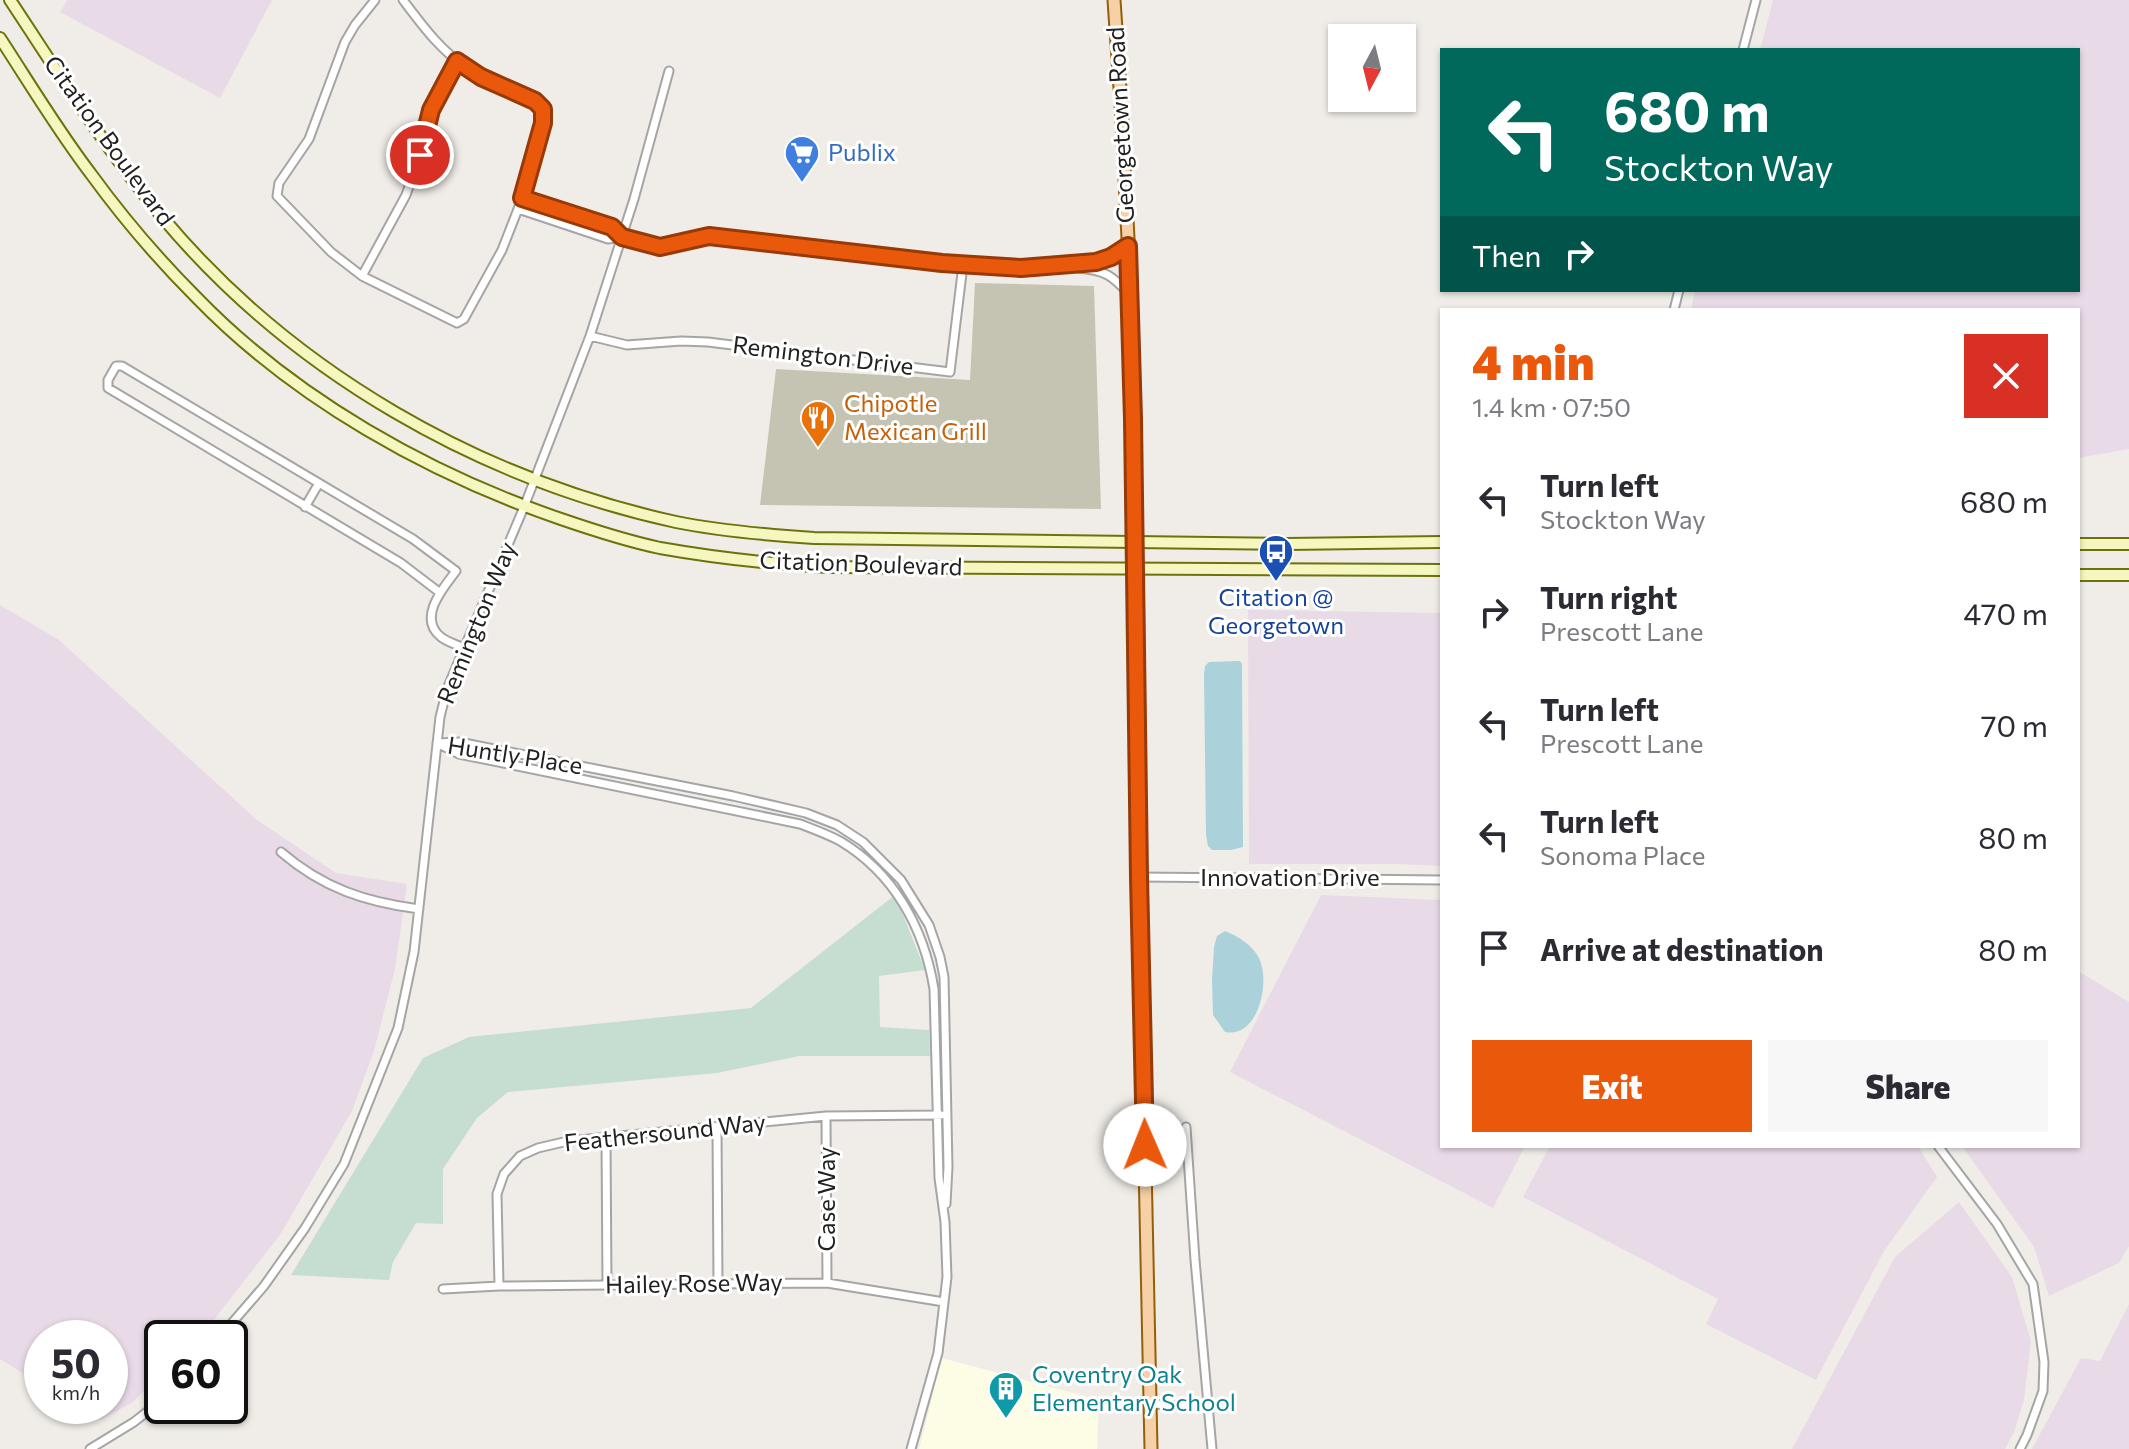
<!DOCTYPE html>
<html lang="en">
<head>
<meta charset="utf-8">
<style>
	:root { --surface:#fff; --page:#f7f7f7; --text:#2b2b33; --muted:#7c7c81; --accent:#ea580c }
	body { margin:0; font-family:Commissioner,sans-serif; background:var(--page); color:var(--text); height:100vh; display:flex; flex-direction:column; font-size:30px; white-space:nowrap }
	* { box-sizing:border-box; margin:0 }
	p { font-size:26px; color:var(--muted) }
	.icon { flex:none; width:44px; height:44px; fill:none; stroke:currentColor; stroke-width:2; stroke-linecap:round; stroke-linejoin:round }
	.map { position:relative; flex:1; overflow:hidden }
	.details { position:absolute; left:1440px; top:308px; width:640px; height:840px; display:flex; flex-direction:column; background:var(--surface); border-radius:0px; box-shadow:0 2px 6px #0004 }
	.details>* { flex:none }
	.banner { position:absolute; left:1440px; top:48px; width:640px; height:244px; border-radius:0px; box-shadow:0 2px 6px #0004; background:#00695c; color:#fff; overflow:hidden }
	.needle { width:52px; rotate:187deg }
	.controls { position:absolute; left:1328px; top:24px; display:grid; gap:16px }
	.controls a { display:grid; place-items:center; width:88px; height:88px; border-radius:0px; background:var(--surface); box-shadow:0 2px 6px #0004; font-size:40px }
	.speed { position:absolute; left:24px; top:1320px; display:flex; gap:16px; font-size:40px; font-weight:700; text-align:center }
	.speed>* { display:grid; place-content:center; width:104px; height:104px; border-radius:50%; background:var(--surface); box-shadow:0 2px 6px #0004; line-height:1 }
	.speed small { font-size:20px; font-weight:400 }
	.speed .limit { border:4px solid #111; border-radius:12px; background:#fff; color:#111 }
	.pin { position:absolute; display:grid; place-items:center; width:68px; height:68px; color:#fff; margin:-34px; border:4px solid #fff; border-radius:50%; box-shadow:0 2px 8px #0007 }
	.me { position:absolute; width:88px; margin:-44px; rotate:359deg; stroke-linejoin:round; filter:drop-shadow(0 0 6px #0008) }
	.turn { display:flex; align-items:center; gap:28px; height:168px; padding:0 32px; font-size:36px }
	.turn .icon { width:104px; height:104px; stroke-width:2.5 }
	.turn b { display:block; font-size:56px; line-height:68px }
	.then { display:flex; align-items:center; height:76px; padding:0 32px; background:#0003; gap:16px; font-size:30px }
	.round { display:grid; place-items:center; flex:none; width:84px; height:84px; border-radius:0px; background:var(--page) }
	.overview { display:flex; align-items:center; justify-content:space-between; height:136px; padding:0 32px }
	h1 { font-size:48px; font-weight:800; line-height:60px; color:var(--accent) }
	.cta { display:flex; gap:16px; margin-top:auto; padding:16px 32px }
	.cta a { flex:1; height:92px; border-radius:0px; background:var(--accent); color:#fff; font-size:32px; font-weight:800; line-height:92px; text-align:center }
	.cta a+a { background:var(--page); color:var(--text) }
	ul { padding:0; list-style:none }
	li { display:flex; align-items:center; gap:24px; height:112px; padding:0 32px }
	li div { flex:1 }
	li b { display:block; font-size:30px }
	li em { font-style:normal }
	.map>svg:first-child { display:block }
	.industrial { fill:#e9dae7 }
	.education { fill:#fdfce4 }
	.construction { fill:#c5c4b3 }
	.wetland { fill:#c6ddd1 }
	.water { fill:#abd2db }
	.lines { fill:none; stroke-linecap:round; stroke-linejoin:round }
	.minor-casing { stroke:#a5a5a5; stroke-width:11 }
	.secondary-casing { stroke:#6d730c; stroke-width:14 }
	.primary-casing { stroke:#945f09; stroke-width:15 }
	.minor { stroke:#fff; stroke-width:7 }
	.secondary { stroke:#f6f6c0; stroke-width:10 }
	.primary { stroke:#f6d0a7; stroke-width:11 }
	.route-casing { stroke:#983908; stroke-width:20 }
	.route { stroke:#ea580c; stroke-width:14 }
	.labels { text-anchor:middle; stroke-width:6; stroke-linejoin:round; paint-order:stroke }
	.street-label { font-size:24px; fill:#212121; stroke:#fff }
	.shop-label { font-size:24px; fill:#366cbe; stroke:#fff; text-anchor:start }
	.food-label { font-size:24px; fill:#c56008; stroke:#fff; text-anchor:start }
	.transit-label { font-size:24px; fill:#164399; stroke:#fff }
	.culture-label { font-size:24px; fill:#0d838f; stroke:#fff; text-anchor:start }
</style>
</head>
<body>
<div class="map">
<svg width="2129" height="1449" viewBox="0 0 2129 1449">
	<rect width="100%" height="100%" fill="#f0ede8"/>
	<!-- industrial -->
	<path class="industrial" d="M67,0H272L220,98L60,12Z
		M1773,0H2129V449L2078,458V310H1691L1695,290H2078V50H1760Z
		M0,605L59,640L257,820L336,873L407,884L395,969L374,1051L352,1111L280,1235L213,1321L196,1338H162V1373L133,1402L101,1420L78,1406H110V1338H42V1385L0,1359Z
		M1248,610L1442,613V866L1397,864H1249Z
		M1321,895L1442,900V1146H1525L1493,1208L1230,1072Z
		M2078,971L2129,1002V1246L2119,1263L2049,1296L2034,1247L1962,1146H2078Z
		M1550,1146H1918L1937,1177L1884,1251L1816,1380L1706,1324L1718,1299L1523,1197Z
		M1959,1202L2012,1277L2031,1341L2024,1400L2014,1432L2005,1449H1792L1895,1257Z
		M2129,1304V1449H2032L2081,1358L2100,1361Z"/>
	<!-- education -->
	<path class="education" d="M942,1358L1099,1400L1097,1449H919Z"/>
	<!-- construction -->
	<path class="construction" d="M975,283L1094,286L1101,509L760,505L776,369L970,380Z"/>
	<!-- wetland -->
	<path class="wetland" d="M895,895L925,970L879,976L880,1027L929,1030L930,1056H799L717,1073L508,1092L477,1118L443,1169V1224L416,1223L393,1262L389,1280L291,1275L423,1058L469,1037L751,1008Z"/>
	<!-- water -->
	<path class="water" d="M1240,661L1242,664L1243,847L1231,850H1212L1208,846L1206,835L1204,674L1205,666L1209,662Z
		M1225,931C1238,936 1252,945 1259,958C1271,982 1258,1039 1225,1032L1213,1015L1212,980L1214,947L1217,936Z"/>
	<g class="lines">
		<defs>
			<path id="minor" d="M375,0L355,25L345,42L309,139L279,183L277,196L331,252L362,276L457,323L464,319L502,250L518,209L543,123V109C535,96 484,80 467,68C440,50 422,25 403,0
				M1743,50L1756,0
				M522,198L612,227L622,237
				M518,209L608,239L622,237L660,247L709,236L942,263L1021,268L1096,262L1111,257L1128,246
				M1077,268C1105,270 1112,275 1131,296
				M362,276L406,195L420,155L431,110L457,61
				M1674,310L1679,290
				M590,336L627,345L681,341L708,342L950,372L963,265
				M305,507L319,483
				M439,592L401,563L108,388V380L116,366H122L413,539L456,571C443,588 417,618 441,637C447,642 458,645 464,648
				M437,743L459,754L800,824C813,829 827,834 840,841C894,873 924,928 934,989L939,1178L945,1222L947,1277L938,1353L911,1449
				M438,743L459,742L733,796L806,813L837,825L863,842L901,880L929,925L940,957L944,977L948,1167L946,1204
				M281,852C323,888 365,902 419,909
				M1139,877L1442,880
				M826,1116L827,1283
				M717,1127L718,1284
				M1186,1127L1195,1260L1212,1449
				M606,1139L607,1285
				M1938,1146L1997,1224L2033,1284L2044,1362L2043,1391L2027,1435L2020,1449
				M499,1286L497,1194L504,1174L520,1156L538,1148L568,1141L826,1116L941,1115
				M443,1289L499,1286L827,1283L944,1302
				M219,1338L264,1286L305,1228L344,1164L398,1028L414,952L440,717L447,689L524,507L590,336L634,199L669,71
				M1149,1404L1208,1406
				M90,1449L134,1422L162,1400"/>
			<path id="secondary" d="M10,0C59,74 106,150 163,218C293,373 479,479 676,522C721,531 768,535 814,538L1287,544L1442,542
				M0,38C30,84 58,131 91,174C123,218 159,260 197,298C295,399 429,474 561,519C593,530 627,541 660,548C716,558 772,564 828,567L1442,570
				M2078,544H2129
				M2078,575H2129"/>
			<path id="primary" d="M1114,0L1121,103L1131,296L1139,877L1151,1449"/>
		</defs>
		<!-- minor casing -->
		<use href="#minor" class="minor-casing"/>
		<!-- secondary casing -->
		<use href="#secondary" class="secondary-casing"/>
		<!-- primary casing -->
		<use href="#primary" class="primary-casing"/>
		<!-- minor -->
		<use href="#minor" class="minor"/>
		<!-- secondary -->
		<use href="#secondary" class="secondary"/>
		<!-- primary -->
		<use href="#primary" class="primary"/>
	</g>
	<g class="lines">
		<defs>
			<path id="route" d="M420,155L431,110L457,61L481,77L535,101L543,109V123L522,198L612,227L622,237L660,247L709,236L942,263L1021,268L1096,262L1111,257L1128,246L1133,419L1139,877L1145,1145"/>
		</defs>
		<!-- route casing -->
		<use href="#route" class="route-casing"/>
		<!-- route -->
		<use href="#route" class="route"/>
	</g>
	<!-- icons -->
	<defs>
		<symbol id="supermarket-pin" viewBox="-11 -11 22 30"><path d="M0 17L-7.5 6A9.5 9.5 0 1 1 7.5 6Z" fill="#3f7fe0" stroke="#fff"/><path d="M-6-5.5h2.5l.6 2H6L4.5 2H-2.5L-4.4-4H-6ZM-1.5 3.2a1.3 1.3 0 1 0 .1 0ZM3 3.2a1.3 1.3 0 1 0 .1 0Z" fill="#fff"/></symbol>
		<symbol id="restaurant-pin" viewBox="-11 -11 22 30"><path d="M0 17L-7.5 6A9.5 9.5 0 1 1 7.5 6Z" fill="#e8710a" stroke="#fff"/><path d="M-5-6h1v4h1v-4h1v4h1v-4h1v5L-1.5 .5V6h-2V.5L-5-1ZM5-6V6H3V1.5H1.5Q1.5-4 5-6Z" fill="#fff"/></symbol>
		<symbol id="bus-pin" viewBox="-11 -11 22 30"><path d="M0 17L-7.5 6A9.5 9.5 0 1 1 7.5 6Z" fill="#1a4fb4" stroke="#fff"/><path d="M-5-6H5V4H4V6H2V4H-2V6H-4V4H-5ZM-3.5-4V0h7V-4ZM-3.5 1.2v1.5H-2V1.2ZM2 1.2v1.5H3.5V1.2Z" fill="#fff"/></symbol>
		<symbol id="building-pin" viewBox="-11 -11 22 30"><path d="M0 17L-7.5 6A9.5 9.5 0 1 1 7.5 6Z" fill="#0f9aa8" stroke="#fff"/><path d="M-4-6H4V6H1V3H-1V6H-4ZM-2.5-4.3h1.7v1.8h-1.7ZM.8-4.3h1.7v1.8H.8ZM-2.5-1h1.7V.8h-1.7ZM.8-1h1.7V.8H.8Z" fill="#fff"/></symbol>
	</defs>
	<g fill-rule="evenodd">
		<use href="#supermarket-pin" x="782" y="133" width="40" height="54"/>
		<use href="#restaurant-pin" x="798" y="398" width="40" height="54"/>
		<use href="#bus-pin" x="1256" y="532" width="40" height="54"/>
		<use href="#building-pin" x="986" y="1369" width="40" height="54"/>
	</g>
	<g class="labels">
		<!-- street labels -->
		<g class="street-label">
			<text transform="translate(1121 125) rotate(-93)" y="8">Georgetown Road</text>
			<text transform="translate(109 141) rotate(54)" y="8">Citation Boulevard</text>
			<text transform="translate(823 356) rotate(7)" y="8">Remington Drive</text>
			<text transform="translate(861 564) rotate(2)" y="8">Citation Boulevard</text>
			<text transform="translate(477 623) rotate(-68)" y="8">Remington Way</text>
			<text transform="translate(515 756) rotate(9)" y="8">Huntly Place</text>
			<text x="1290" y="886">Innovation Drive</text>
			<text transform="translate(665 1133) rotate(-6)" y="8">Feathersound Way</text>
			<text transform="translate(827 1199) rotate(-90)" y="8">Case Way</text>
			<text transform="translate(694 1284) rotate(-1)" y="8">Hailey Rose Way</text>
		</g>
		<!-- shop labels -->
		<g class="shop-label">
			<text x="828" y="161">Publix</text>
		</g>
		<!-- food labels -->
		<g class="food-label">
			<text x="844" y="412">Chipotle<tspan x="844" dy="28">Mexican Grill</tspan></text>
		</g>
		<!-- transit labels -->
		<g class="transit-label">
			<text x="1276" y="606">Citation @<tspan x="1276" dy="28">Georgetown</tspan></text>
		</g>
		<!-- culture labels -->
		<g class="culture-label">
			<text x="1032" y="1383">Coventry Oak<tspan x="1032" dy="28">Elementary School</tspan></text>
		</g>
	</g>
</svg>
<div class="controls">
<a><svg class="needle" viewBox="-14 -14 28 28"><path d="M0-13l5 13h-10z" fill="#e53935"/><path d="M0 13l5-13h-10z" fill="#7c7c81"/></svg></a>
</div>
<div class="speed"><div>50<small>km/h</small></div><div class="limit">60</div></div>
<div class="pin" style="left:420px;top:155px;background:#d93025"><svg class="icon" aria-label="arrive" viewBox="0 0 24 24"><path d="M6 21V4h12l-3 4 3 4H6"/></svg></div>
<svg class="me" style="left:1145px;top:1145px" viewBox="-20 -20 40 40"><circle r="19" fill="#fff"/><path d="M0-13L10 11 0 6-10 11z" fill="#ea580c"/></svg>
<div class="banner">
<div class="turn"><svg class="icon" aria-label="left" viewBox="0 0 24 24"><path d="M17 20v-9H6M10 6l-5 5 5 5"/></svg><div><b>680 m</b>Stockton Way</div></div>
<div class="then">Then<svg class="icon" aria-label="right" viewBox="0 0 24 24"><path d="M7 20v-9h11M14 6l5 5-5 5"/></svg></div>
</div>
<section class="details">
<div class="overview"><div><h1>4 min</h1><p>1.4 km · 07:50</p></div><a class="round" style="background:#d93025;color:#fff"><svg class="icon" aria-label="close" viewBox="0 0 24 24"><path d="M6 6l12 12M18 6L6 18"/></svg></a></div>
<ul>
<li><svg class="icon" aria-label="left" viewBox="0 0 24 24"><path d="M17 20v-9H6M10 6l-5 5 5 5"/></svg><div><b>Turn left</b><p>Stockton Way</p></div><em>680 m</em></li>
<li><svg class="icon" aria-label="right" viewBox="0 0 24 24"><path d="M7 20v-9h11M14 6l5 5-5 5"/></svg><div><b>Turn right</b><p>Prescott Lane</p></div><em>470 m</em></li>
<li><svg class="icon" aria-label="left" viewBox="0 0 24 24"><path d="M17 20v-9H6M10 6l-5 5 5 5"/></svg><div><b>Turn left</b><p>Prescott Lane</p></div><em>70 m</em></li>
<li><svg class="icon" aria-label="left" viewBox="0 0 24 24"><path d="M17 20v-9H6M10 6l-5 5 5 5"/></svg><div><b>Turn left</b><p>Sonoma Place</p></div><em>80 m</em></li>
<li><svg class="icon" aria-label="arrive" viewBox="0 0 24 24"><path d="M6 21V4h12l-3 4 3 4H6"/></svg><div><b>Arrive at destination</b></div><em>80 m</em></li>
</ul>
<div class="cta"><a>Exit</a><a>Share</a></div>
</section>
</div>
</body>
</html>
